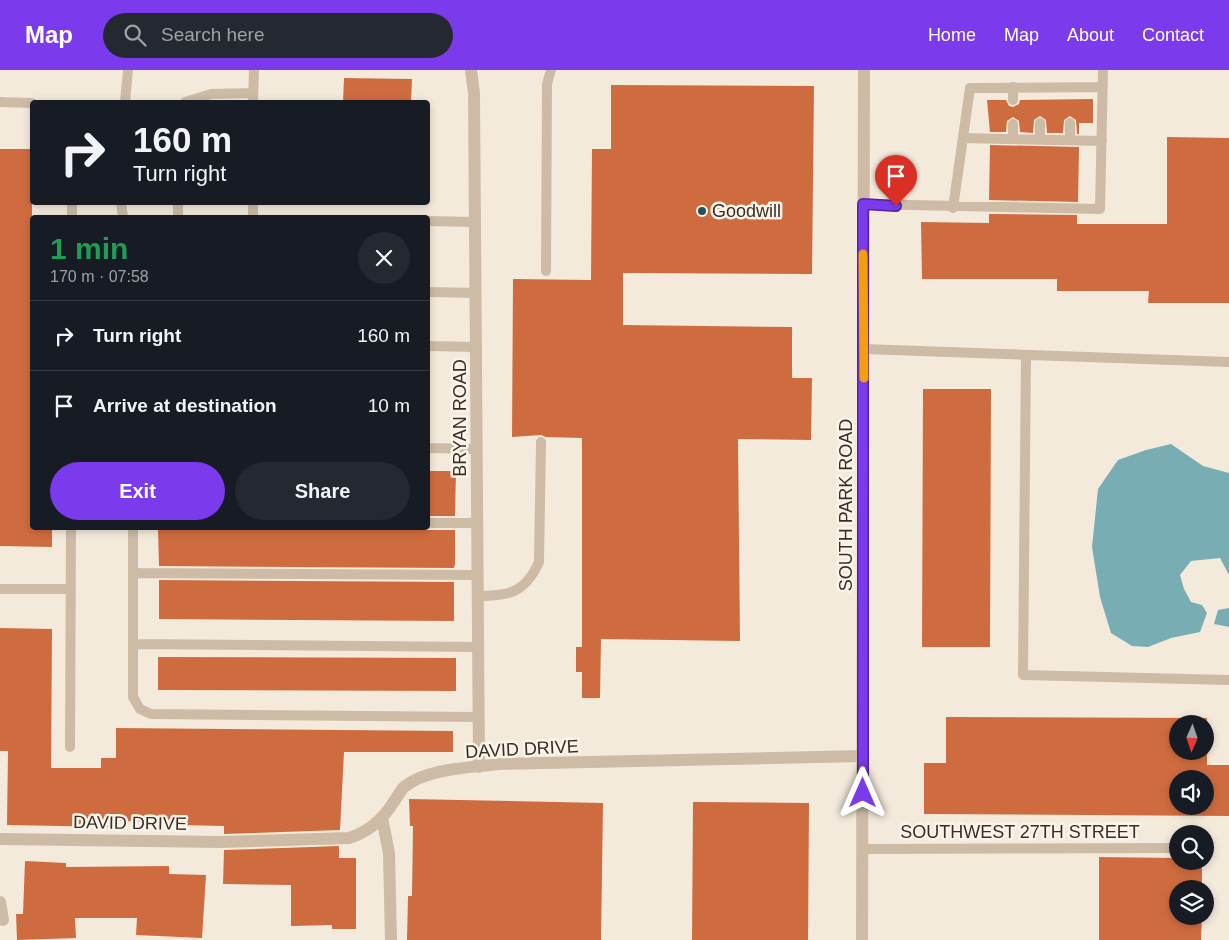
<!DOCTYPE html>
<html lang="en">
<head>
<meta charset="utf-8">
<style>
	:root { --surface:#171b24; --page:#242831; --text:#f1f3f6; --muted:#9ea1a6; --line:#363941; --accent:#7c3aed }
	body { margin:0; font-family:Helvetica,sans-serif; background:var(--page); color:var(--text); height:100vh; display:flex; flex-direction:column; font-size:19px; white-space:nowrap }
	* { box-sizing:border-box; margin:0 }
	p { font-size:16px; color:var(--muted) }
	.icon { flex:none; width:28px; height:28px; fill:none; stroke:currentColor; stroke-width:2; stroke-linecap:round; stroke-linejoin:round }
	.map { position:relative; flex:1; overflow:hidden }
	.panel { position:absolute; left:30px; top:145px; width:400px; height:315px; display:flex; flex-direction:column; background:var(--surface); border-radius:5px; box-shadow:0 2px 8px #0003 }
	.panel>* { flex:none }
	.guide { position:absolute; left:30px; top:30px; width:400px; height:105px; border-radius:5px; box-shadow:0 2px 8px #0003; background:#171b24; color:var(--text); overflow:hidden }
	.needle { width:32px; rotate:182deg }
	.buttons { position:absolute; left:1169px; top:645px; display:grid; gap:10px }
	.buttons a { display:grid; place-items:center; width:45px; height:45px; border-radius:50%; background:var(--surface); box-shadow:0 2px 8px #0003; font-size:25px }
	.pin { position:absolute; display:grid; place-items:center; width:42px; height:42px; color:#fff; margin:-51px -21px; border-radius:50% 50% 50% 0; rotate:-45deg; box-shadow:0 0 5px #0007 }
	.pin .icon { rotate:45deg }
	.me { position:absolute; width:55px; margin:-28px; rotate:0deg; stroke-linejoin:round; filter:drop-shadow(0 0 4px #0008) }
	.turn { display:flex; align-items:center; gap:18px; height:105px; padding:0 20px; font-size:22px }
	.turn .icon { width:65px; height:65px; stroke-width:2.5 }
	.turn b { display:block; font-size:35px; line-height:42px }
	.round { display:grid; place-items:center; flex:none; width:52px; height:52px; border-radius:26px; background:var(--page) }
	.overview { display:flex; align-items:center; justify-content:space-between; height:85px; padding:0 20px }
	h1 { font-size:30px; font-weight:700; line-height:38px; color:#1e9e55 }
	.button { display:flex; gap:10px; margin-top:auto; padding:10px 20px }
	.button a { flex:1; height:58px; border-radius:30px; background:var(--accent); color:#fff; font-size:20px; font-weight:700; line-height:58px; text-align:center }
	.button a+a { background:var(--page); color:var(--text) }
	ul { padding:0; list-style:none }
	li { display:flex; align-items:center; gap:15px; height:70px; padding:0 20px; border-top:1px solid var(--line) }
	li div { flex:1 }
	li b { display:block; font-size:19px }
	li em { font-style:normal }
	header { display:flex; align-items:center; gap:30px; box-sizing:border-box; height:70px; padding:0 25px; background:var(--accent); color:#fff }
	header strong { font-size:24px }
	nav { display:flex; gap:28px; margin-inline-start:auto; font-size:18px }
	.search { width:350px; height:45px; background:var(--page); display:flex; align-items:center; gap:12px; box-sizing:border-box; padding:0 18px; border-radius:28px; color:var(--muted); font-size:19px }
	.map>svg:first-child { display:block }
	.water { fill:#78adb3 }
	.building { fill:#cf6c3f; fill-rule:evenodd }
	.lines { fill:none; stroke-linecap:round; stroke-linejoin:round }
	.service { stroke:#cdbba6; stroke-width:10 }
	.minor { stroke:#cdbba6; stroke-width:12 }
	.tertiary { stroke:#cdbba6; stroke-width:12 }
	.route-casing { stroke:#51269a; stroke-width:12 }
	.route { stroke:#7c3aed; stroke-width:9 }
	.slow { stroke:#f59e0b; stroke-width:9 }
	.poi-dot { fill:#1a545e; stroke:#fbf4e8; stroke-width:2 }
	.labels { text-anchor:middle; stroke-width:5; stroke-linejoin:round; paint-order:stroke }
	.poi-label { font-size:18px; fill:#392e28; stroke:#fbf4e8; text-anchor:start }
	.street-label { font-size:18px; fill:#392e28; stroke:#fbf4e8 }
</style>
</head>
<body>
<header>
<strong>Map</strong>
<div class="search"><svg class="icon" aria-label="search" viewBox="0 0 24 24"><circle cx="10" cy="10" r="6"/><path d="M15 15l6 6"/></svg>Search here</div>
<nav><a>Home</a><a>Map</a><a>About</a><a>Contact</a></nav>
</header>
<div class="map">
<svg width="1229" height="870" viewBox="0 0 1229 870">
	<rect width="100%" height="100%" fill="#f4eadc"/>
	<!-- water -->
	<path class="water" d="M1171,374L1203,396L1229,403V505L1220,488L1191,491L1180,505L1184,519L1191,532L1202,535L1207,543L1200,562L1171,568L1148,577L1132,576L1111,563L1100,527L1092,477L1098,419L1118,390L1146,380Z
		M1229,538V557L1214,554L1218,540Z"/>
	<!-- building -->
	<path class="building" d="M344,8L412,9L411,32H343Z
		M611,15L814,16L812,204L623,203V255L792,257V308H812L811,370L738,369L740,571L601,569L600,628H582V602H576V577H582V368L546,367L541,365L512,367L513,209L591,210L592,79H611Z
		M1093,29V53H1079V64H1077L1076,50L1070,46L1064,50L1063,63H1047L1046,50L1040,46L1034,50L1033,63L1020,62L1019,51L1013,47L1007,51L1006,62H990L987,30H1006L1009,36L1013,37L1019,34L1020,30Z
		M1167,67L1229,68V233H1148L1149,221H1057V209H922L921,152L989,153V144L1077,145V154H1167Z
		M990,75L1079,77L1078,132L989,130Z
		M0,79H32V458H52V477L0,476Z
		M923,319H991L990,577H922Z
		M428,401H456L455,446H428Z
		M158,460H455V494L454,498L159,496Z
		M159,510L454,512V551L159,549Z
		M0,558L52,559L51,698H101V688H116V658L453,661V682H344L340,760L224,764V756L178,755V752L115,751V757L7,755L8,681H0Z
		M158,587L456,588V621L158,620Z
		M946,647L1207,648V695H1229V746L924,744V693H946ZM1178,654H1205V681H1178ZM1178,709H1205V736H1178Z
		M409,729L603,733L601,870H407L408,826H412L413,756H410Z
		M693,732L809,733L808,870H692Z
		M339,776V788H356V859H332V855L291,856V815L223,814L224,780Z
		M1099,787L1178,788V791H1202V819H1178V846H1202L1201,870H1099Z
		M25,791L66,793V797L169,796V804L206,805L202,868L136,865L137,848H75L76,868L17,870L16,844H23Z"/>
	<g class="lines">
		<!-- service -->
		<path class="service" d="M1013,30V17
			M0,32L32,33
			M125,32L128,0
			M185,32L211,24L253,23
			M253,32L254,0
			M1070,53V70
			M1013,54V69
			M963,68L1102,71
			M1040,70V53
			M121,132L123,148
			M178,132V148
			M863,134L1100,139L1103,0
			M953,138L970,18L1103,17
			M72,148V132
			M253,148V132
			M428,151L474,152
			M546,201L547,14L551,0
			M428,222L476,223
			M428,276L477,277
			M864,279L1229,292
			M1026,285L1023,605L1229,610
			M428,378L477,379
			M428,453H477
			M133,458V627L140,639L151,644L477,647
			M133,503L477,505
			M0,519H71
			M477,526C509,526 525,523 539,492L541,372
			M133,574L477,577
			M70,677L71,458
			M862,779L1178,778"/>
		<!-- minor -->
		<path class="minor" d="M471,0L474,23L479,697
			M382,748L389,783L391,870
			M0,769L220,772L349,768C369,762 382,750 393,733C397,728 400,721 404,717C428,698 469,698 498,694L863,686
			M0,832L3,850"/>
		<!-- tertiary -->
		<path class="tertiary" d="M862,870L864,0"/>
	</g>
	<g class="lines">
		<defs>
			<path id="route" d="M863,723V134L896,136"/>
		</defs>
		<!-- route casing -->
		<use href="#route" class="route-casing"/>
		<!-- route -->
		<use href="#route" class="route"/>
		<!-- slow -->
		<path class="slow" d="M863,184L864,308"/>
	</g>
	<!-- markers -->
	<circle class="poi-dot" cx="702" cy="141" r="5"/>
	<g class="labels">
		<!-- poi labels -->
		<g class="poi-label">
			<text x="712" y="147">Goodwill</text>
		</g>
		<!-- street labels -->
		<g class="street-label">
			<text transform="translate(460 348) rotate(-90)" y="6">BRYAN ROAD</text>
			<text transform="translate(846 435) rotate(-90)" y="6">SOUTH PARK ROAD</text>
			<text transform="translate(522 679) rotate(-3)" y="6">DAVID DRIVE</text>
			<text transform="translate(130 753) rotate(1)" y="6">DAVID DRIVE</text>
			<text x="1020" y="768">SOUTHWEST 27TH STREET</text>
		</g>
	</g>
</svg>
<div class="buttons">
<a><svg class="needle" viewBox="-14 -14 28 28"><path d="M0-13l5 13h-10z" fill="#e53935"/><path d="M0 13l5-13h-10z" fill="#9ea1a6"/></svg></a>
<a><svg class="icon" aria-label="sound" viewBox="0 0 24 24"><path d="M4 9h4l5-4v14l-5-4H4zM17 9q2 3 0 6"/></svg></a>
<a><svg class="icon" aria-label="search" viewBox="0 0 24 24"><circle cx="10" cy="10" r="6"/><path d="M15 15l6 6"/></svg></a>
<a><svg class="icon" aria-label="layers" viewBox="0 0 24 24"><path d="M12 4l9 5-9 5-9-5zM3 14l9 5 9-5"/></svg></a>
</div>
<div class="pin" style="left:896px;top:136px;background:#d93025"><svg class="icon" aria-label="arrive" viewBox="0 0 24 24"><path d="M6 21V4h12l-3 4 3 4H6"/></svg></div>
<svg class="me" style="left:863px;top:723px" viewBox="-20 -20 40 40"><path d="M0-17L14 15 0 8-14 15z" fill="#7c3aed" stroke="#fff" stroke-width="4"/></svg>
<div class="guide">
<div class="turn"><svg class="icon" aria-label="right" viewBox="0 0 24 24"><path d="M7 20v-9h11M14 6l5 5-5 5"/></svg><div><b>160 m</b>Turn right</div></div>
</div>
<section class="panel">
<div class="overview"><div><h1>1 min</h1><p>170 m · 07:58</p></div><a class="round"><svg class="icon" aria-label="close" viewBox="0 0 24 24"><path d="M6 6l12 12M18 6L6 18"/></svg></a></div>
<ul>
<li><svg class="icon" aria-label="right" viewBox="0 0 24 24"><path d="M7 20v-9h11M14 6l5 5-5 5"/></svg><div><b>Turn right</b></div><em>160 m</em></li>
<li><svg class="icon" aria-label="arrive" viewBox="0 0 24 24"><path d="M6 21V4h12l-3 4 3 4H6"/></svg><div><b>Arrive at destination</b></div><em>10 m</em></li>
</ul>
<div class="button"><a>Exit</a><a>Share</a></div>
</section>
</div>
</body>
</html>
